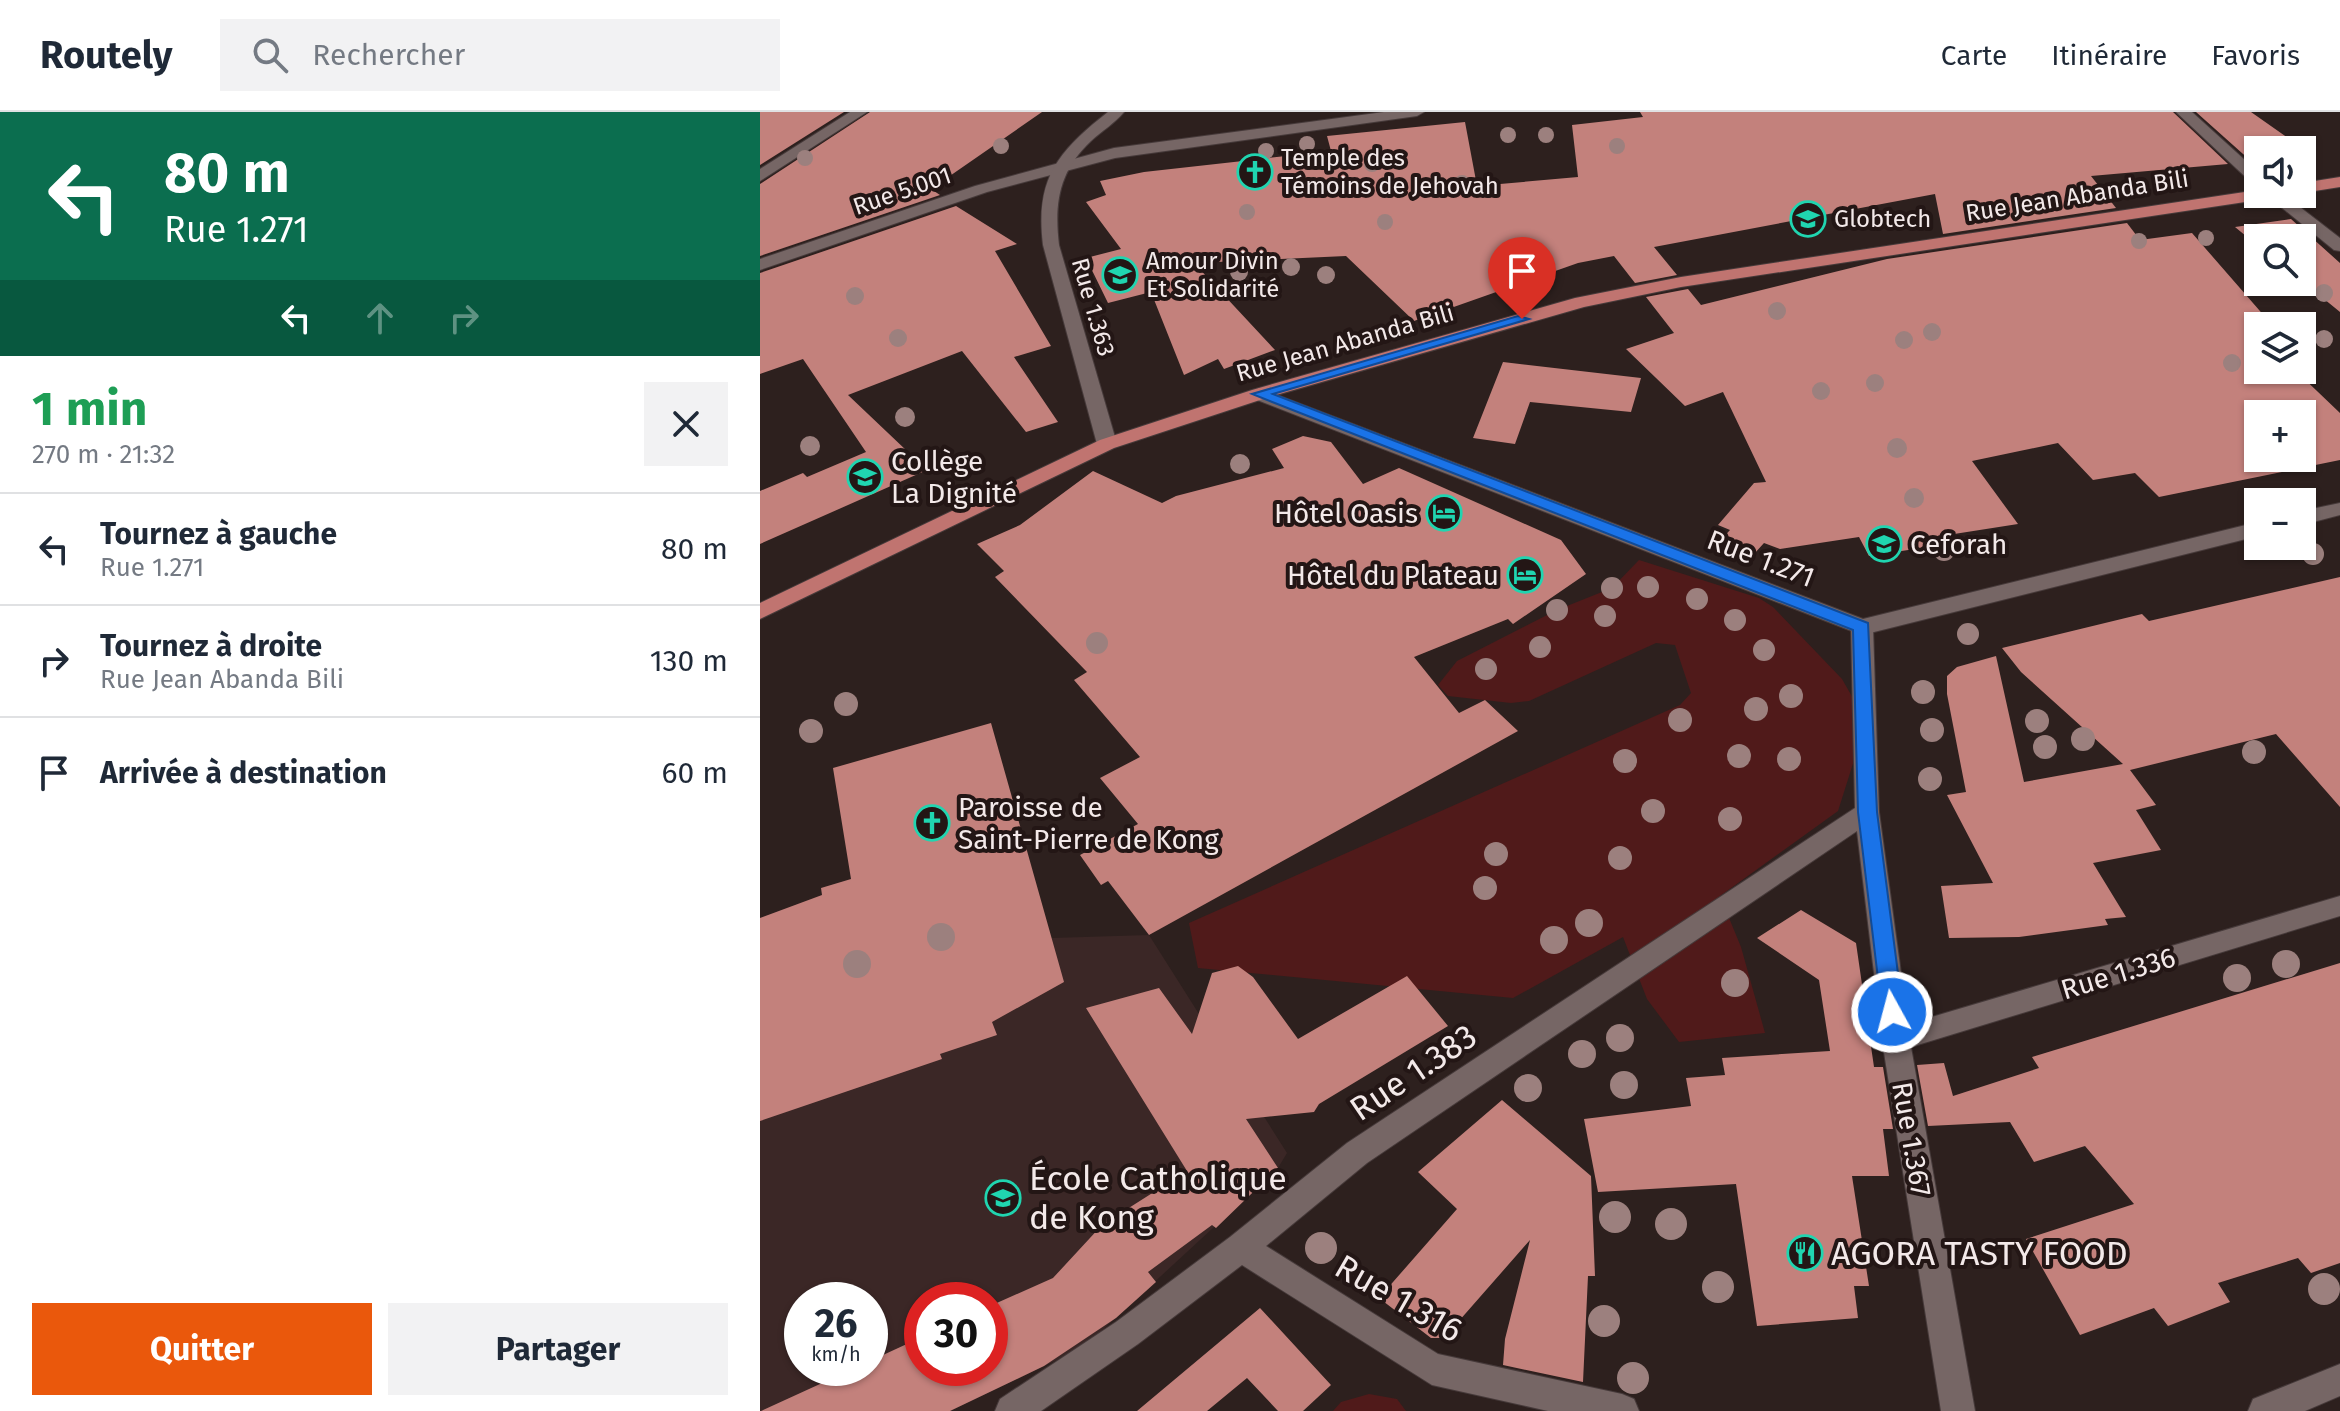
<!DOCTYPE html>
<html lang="fr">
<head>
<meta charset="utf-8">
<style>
	:root { --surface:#fff; --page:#f2f2f3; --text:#1f2937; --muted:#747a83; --line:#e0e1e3; --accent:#ea580c }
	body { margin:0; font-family:"Fira Sans",sans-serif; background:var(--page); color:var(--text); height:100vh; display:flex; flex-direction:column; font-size:30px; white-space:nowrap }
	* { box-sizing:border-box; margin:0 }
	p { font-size:26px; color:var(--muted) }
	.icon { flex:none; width:44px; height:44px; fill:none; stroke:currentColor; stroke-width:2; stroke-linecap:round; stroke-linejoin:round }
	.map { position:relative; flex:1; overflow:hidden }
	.details { display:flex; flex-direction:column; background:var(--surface); width:760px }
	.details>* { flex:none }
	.guide { background:#0b6e4f; color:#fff; overflow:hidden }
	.fabs { position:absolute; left:1484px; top:24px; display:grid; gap:16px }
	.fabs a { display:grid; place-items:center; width:72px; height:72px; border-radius:0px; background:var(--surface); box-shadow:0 2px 6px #0004; font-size:40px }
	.speed { position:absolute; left:24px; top:1170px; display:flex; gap:16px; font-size:40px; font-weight:700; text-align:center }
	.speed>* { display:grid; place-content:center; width:104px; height:104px; border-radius:50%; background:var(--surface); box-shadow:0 2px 6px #0004; line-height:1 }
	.speed small { font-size:20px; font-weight:400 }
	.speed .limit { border:12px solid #d22; background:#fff; color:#111 }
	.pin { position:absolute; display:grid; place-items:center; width:68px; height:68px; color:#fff; margin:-82px -34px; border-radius:50% 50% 50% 0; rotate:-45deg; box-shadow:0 0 8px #0007 }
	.pin .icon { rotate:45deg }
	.me { position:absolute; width:88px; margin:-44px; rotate:353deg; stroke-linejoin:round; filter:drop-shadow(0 0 6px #0008) }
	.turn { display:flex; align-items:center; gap:28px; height:168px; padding:0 32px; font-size:36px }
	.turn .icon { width:104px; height:104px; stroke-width:2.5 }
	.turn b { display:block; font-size:56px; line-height:68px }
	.lanes { display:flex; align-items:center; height:76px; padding:0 32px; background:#0003; justify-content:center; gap:40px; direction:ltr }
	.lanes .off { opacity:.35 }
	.round { display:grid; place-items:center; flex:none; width:84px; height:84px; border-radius:0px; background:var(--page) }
	.summary { display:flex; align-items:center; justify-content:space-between; height:136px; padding:0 32px }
	h1 { font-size:48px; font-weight:700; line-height:60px; color:#1e9e55 }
	.cta { display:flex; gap:16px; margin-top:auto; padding:16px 32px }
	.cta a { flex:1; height:92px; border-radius:0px; background:var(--accent); color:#fff; font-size:32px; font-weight:700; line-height:92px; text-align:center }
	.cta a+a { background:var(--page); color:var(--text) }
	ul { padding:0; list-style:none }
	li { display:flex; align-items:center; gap:24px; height:112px; padding:0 32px; border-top:2px solid var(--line) }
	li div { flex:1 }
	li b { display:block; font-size:30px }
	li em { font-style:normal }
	header { display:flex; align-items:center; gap:48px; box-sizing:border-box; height:112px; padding:0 40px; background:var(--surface); border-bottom:2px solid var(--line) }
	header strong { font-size:38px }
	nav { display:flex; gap:44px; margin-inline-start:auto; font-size:28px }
	.search { width:560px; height:72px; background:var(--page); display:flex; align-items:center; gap:20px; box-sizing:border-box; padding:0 28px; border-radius:0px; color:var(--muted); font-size:30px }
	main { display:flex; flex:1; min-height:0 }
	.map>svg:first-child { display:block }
	.built { fill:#3b2726; fill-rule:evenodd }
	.green { fill:#501a1a }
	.building { fill:#c3817c; fill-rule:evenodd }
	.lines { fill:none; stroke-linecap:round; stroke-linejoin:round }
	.minor-casing { stroke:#463a3a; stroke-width:2 }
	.tertiary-casing { stroke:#463a3a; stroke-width:2 }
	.secondary-casing { stroke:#463a3a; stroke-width:2 }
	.primary-casing { stroke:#463a3a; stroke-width:2 }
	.minor { fill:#766665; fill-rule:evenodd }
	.tertiary { fill:#766665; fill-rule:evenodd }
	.secondary { fill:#766665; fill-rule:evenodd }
	.primary { fill:#c07470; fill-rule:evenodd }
	.tree { fill:#9c807e }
	.route { fill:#1a73e8; stroke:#114b97; stroke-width:2 }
	.labels { text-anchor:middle; stroke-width:8; stroke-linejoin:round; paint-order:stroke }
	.far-poi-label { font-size:24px; fill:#f3e9e9; stroke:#231615; text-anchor:start }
	.far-street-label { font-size:24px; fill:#f3e9e9; stroke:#231615 }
	.poi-label { font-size:28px; fill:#f3e9e9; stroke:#231615; text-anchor:start }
	.street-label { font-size:28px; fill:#f3e9e9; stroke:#231615 }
	.near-street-label { font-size:34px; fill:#f3e9e9; stroke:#231615 }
	.near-poi-label { font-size:34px; fill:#f3e9e9; stroke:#231615; text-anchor:start }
</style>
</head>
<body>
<header>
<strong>Routely</strong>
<div class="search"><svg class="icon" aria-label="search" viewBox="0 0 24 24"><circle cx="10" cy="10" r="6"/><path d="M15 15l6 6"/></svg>Rechercher</div>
<nav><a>Carte</a><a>Itinéraire</a><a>Favoris</a></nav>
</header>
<main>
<section class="details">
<div class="guide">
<div class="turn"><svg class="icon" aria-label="left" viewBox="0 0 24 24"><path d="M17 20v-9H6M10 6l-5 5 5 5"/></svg><div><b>80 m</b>Rue 1.271</div></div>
<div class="lanes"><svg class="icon" aria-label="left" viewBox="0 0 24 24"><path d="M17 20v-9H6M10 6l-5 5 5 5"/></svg><svg class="icon off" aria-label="ahead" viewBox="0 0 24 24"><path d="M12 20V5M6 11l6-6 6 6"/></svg><svg class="icon off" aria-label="right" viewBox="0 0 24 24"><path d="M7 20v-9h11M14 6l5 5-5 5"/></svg></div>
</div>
<div class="summary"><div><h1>1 min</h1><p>270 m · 21:32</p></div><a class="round"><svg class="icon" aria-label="close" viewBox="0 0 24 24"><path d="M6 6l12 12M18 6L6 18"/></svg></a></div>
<ul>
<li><svg class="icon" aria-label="left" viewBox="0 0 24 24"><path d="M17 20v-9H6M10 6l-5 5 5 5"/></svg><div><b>Tournez à gauche</b><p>Rue 1.271</p></div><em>80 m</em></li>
<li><svg class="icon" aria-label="right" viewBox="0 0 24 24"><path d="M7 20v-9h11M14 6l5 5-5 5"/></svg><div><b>Tournez à droite</b><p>Rue Jean Abanda Bili</p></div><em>130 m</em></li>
<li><svg class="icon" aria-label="arrive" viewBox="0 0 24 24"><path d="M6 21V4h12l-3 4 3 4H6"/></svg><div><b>Arrivée à destination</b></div><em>60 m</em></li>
</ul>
<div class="cta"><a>Quitter</a><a>Partager</a></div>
</section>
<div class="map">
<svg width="1580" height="1299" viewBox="0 0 1580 1299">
	<rect width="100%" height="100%" fill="#2d201e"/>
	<!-- built -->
	<path class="built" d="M389,823L527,1041L518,1056L324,1235L190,1299H0V913L180,864L292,826ZM42,1188H110V1256H42ZM162,1188H230V1256H162Z"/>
	<!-- green -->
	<path class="green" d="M879,448L999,486L1013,495L1082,567L1098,595L1102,623L1078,699L960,784L981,835L1005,921L919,930L887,887L863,825L753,886L438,856L429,811L920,593L931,581L915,533L896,531L769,589L751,591L688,584L678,573L697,549L797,498L852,476Z
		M609,1282L637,1287L646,1299H573L581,1290Z"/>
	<!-- building -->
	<path class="building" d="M0,0H84L0,53Z
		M110,0H282L171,77L180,83L0,144V72Z
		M880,0H1413L1468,52L1331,64L1356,96L1183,122L1175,82L894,135L917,163L875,171L854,144L818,151L654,209L586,144L434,151L515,238L464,257L458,247L424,263L391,180L348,191L326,146L361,137L326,90L346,83L340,69L384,60L571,39L567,24L705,10L717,74L818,65L812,13L883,5Z
		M1436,0H1491L1555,45L1542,46V38H1498V50H1492Z
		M196,94L257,132L235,139L291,234L254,245L298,310L266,320L202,239L88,283L167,358L0,432V379L43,361L47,365L106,340L43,247L0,262V161Z
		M1531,107L1580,151V200L1542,169V126H1498V134L1475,115Z
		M1367,111L1380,128L1432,121L1513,214H1490L1498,222V258H1535L1580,301V348L1399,385L1375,361L1333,368L1298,331L1212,349L1258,412L1175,425L1181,433L1109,444L1099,425L1020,437L1004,431L994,442L960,429L970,418L958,413L994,371L1006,370L963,280L925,294L866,237L914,221L886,185L928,177L941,193L1127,147ZM1498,302H1542V346H1498Z
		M743,250L881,266L871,300L770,290L755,332L713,326Z
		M543,324L571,330L603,372L639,356L801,428L826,462L753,512L748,507L654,545L699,601L725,588L758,619L389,823L348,769L341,773L320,743L378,712L340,666L380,645L314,568L327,560L235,465L244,459L217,432L260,413L333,359L402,391L416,384L524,356L512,337Z
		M1580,465V695L1516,622L1370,658L1396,693L1376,698L1401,738L1333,751L1366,805L1345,807L1348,813L1259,825L1189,826L1181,774L1233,771L1187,683L1206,680L1187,582V564L1197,555L1236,544L1264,670L1363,652L1261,560L1242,536L1382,502L1389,509Z
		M231,611L304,870L232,910L237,923L180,942L182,947L0,1009V806L62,783L61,776L91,767L73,656Z
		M1041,798L1096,831L1114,955H1123L1133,1017H1123L1129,1064H1092L1109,1174H1094L1098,1206L997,1214L976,1072L838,1080L824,1007L931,994L926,966L965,963L962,946L1070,939L1059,868L997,826Z
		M1580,851V1151L1551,1161L1538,1146L1458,1171L1470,1190L1408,1214L1394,1196L1320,1223L1266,1127L1374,1092L1325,1034L1274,1050L1250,1010L1168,1014L1157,953L1184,951L1193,984L1279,956L1272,945Z
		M478,854L493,865L538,927L647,864L688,914L559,992L554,1000L486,1007L518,1056L456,1116L452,1113L388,1160L396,1170L356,1206L284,1254L190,1299H1L95,1256H110V1249L162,1225V1256H230V1194L293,1166L342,1113L427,1059L326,896L399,876L432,922L452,861Z
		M742,988L831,1064L835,1164H828L823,1270L743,1253L745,1227L770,1128L684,1226H671L619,1186L697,1097L658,1060Z
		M500,1196L571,1273L543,1299H518L487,1266L447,1299H377Z"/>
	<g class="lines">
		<defs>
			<path id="minor" d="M90,0H107L0,69V57Z
				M624,0H664L657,4L355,46L227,80L0,158V147L215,74L354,36Z
				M1416,0H1432L1498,60V73L1492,71Z
				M1505,82H1523L1580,126V139L1574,138Z
				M1102,507L1110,510L1113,515L1119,700L1148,912L1580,784V804L1151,935L1215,1299H1181L1122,928L1097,719L607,1051L506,1134L678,1242L862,1282L874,1287L879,1299H788L672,1273L482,1153L378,1232L281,1299H235L240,1287L356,1210L470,1125L587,1031L1095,696L1091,515L1094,510Z
				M1580,1252V1284L1545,1299H1488L1493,1287Z"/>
			<path id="tertiary" d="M499,276L1103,507L1498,410V424L1102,523L492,286L490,282Z
				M1580,391V403L1542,413V399Z"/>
			<path id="secondary" d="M348,0H364C355,11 342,19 331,29C299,59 294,91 299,133L357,332L347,338L337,332L283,133C275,67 297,40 348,0Z"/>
			<path id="primary" d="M1580,65V75L1542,81V71Z
				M1498,78V82H1513L1505,87L921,175L824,195L506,286L354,336L0,507V491L340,328L492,278L815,186L921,165Z"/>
		</defs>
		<!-- minor casing -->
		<use href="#minor" class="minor-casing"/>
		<!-- tertiary casing -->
		<use href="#tertiary" class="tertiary-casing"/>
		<!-- secondary casing -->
		<use href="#secondary" class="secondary-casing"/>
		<!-- primary casing -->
		<use href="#primary" class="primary-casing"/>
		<!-- minor -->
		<use href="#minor" class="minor"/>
		<!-- tertiary -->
		<use href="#tertiary" class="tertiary"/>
		<!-- secondary -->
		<use href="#secondary" class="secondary"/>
		<!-- primary -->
		<use href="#primary" class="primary"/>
	</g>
	<!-- trees -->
	<g class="tree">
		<circle cx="748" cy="23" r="8"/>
		<circle cx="786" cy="23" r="8"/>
		<circle cx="547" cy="32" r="8"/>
		<circle cx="241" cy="34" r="8"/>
		<circle cx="857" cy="34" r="8"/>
		<circle cx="506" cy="39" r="8"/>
		<circle cx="45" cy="46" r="8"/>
		<circle cx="612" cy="52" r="8"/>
		<circle cx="702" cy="71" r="8"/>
		<circle cx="100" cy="93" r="8"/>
		<circle cx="487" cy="100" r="8"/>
		<circle cx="625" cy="110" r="8"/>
		<circle cx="1446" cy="126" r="8"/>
		<circle cx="1379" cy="129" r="8"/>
		<circle cx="531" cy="155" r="9"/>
		<circle cx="479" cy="160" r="9"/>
		<circle cx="566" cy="163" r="9"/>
		<circle cx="1564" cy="181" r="9"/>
		<circle cx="95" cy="184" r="9"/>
		<circle cx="1017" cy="199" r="9"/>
		<circle cx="1172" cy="220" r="9"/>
		<circle cx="138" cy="226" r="9"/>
		<circle cx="1564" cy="227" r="9"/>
		<circle cx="1144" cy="228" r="9"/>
		<circle cx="1472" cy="251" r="9"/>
		<circle cx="1115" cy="271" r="9"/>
		<circle cx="1061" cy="279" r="9"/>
		<circle cx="145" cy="305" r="10"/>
		<circle cx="50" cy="334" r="10"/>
		<circle cx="1137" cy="336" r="10"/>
		<circle cx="480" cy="352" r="10"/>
		<circle cx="1154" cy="386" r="10"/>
		<circle cx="1184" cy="438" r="11"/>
		<circle cx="1553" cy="442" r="11"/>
		<circle cx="888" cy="475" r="11"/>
		<circle cx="852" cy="476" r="11"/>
		<circle cx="937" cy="487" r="11"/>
		<circle cx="797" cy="498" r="11"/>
		<circle cx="845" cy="504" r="11"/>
		<circle cx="975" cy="508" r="11"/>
		<circle cx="1208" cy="522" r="11"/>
		<circle cx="337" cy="531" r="11"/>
		<circle cx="780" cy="535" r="11"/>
		<circle cx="1004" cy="538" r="11"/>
		<circle cx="726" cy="557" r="11"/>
		<circle cx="1163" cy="580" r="12"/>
		<circle cx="1031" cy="584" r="12"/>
		<circle cx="86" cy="592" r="12"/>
		<circle cx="996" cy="597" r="12"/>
		<circle cx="920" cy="608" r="12"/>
		<circle cx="1277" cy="609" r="12"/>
		<circle cx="1172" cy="618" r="12"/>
		<circle cx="51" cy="619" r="12"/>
		<circle cx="1323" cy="627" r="12"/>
		<circle cx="1285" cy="635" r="12"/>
		<circle cx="1494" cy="640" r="12"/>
		<circle cx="979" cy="644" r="12"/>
		<circle cx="1029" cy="647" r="12"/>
		<circle cx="865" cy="649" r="12"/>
		<circle cx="1170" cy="667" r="12"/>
		<circle cx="893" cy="699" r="12"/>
		<circle cx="970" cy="707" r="12"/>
		<circle cx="736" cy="742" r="12"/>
		<circle cx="860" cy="746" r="12"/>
		<circle cx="725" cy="776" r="12"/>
		<circle cx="829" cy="811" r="14"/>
		<circle cx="181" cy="825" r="14"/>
		<circle cx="794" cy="828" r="14"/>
		<circle cx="97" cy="852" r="14"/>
		<circle cx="1526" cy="852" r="14"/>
		<circle cx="1477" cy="866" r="14"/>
		<circle cx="975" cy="871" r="14"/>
		<circle cx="860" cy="926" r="14"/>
		<circle cx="822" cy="942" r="14"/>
		<circle cx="864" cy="973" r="14"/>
		<circle cx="768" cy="976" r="14"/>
		<circle cx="855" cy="1105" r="16"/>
		<circle cx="911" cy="1112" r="16"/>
		<circle cx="561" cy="1136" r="16"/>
		<circle cx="958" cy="1175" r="16"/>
		<circle cx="1564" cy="1177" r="16"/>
		<circle cx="844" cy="1209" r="16"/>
		<circle cx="873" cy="1266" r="16"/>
	</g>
	<!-- route -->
	<path class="route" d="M758,204L769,207L513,282L1108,511L1117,700L1143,900L1140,906L1132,909L1125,906L1122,900L1098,700L1093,518L492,282Z"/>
	<!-- icons -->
	<defs>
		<symbol id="church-ring" viewBox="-11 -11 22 22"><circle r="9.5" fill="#231615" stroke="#20d5b0" stroke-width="1.5"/><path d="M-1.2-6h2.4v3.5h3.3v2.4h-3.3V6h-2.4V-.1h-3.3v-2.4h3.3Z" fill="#20d5b0"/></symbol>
		<symbol id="university-ring" viewBox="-11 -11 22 22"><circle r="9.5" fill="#231615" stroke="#20d5b0" stroke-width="1.5"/><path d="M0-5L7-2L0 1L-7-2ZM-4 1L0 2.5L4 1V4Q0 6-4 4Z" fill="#20d5b0"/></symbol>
		<symbol id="school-ring" viewBox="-11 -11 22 22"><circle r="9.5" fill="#231615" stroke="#20d5b0" stroke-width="1.5"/><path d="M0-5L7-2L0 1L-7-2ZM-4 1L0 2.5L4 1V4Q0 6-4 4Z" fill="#20d5b0"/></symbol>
		<symbol id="hotel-ring" viewBox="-11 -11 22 22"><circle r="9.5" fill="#231615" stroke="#20d5b0" stroke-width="1.5"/><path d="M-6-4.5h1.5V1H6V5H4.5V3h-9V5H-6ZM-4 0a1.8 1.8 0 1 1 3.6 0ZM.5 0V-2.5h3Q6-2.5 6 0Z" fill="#20d5b0"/></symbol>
		<symbol id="restaurant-ring" viewBox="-11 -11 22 22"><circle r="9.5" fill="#231615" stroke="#20d5b0" stroke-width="1.5"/><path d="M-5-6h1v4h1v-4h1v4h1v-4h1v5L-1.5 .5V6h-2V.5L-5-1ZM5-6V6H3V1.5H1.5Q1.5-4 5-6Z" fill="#20d5b0"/></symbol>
	</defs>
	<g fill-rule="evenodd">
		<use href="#church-ring" x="475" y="40" width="40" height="40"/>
		<use href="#university-ring" x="1028" y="87" width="40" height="40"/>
		<use href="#university-ring" x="340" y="143" width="40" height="40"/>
		<use href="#school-ring" x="85" y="345" width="40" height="40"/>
		<use href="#hotel-ring" x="664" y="381" width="40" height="40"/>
		<use href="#university-ring" x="1104" y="412" width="40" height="40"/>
		<use href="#hotel-ring" x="745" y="443" width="40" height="40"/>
		<use href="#church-ring" x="152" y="691" width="40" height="40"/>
		<use href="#school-ring" x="223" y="1066" width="40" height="40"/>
		<use href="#restaurant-ring" x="1025" y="1121" width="40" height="40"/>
	</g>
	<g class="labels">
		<!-- far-poi labels -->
		<g class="far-poi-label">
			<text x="521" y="54">Temple des<tspan x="521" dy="28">Témoins de Jehovah</tspan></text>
			<text x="1074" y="115">Globtech</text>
			<text x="386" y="157">Amour Divin<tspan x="386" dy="28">Et Solidarité</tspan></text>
		</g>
		<!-- far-street labels -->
		<g class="far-street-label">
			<text transform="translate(142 79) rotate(-19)" y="8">Rue 5.001</text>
			<text transform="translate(1317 84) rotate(-9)" y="8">Rue Jean Abanda Bili</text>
			<text transform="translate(333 195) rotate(74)" y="8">Rue 1.363</text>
			<text transform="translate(585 231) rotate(-16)" y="8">Rue Jean Abanda Bili</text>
		</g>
		<!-- poi labels -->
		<g class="poi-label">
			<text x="131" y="359">Collège<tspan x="131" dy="32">La Dignité</tspan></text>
			<text x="658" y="411" text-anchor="end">Hôtel Oasis</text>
			<text x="1150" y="442">Ceforah</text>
			<text x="739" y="473" text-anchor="end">Hôtel du Plateau</text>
			<text x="198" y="705">Paroisse de<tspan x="198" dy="32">Saint-Pierre de Kong</tspan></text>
		</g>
		<!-- street labels -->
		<g class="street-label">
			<text transform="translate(1001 446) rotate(21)" y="10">Rue 1.271</text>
			<text transform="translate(1358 861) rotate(-17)" y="10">Rue 1.336</text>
			<text transform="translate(1152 1027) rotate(80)" y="10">Rue 1.367</text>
		</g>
		<!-- near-street labels -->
		<g class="near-street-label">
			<text transform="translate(653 960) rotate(-34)" y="12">Rue 1.383</text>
			<text transform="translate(639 1186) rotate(30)" y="12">Rue 1.316</text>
		</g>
		<!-- near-poi labels -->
		<g class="near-poi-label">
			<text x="269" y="1078">École Catholique<tspan x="269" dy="39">de Kong</tspan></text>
			<text x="1071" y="1153">AGORA TASTY FOOD</text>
		</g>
	</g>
</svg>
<div class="fabs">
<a><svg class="icon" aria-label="sound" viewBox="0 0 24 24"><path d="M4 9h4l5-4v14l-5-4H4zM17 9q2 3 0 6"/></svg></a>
<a><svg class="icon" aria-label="search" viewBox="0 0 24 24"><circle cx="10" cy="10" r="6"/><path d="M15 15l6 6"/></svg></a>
<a><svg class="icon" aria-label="layers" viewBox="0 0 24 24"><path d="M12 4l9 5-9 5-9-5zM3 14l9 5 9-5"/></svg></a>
<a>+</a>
<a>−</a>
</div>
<div class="speed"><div>26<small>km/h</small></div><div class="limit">30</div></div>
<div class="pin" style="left:762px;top:207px;background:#d93025"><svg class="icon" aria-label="arrive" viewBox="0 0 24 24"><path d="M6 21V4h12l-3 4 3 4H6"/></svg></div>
<svg class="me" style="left:1132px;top:900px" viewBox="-20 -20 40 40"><circle r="17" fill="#1a73e8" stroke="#fff" stroke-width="3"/><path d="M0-11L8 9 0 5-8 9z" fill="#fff"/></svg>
</div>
</main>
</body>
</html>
